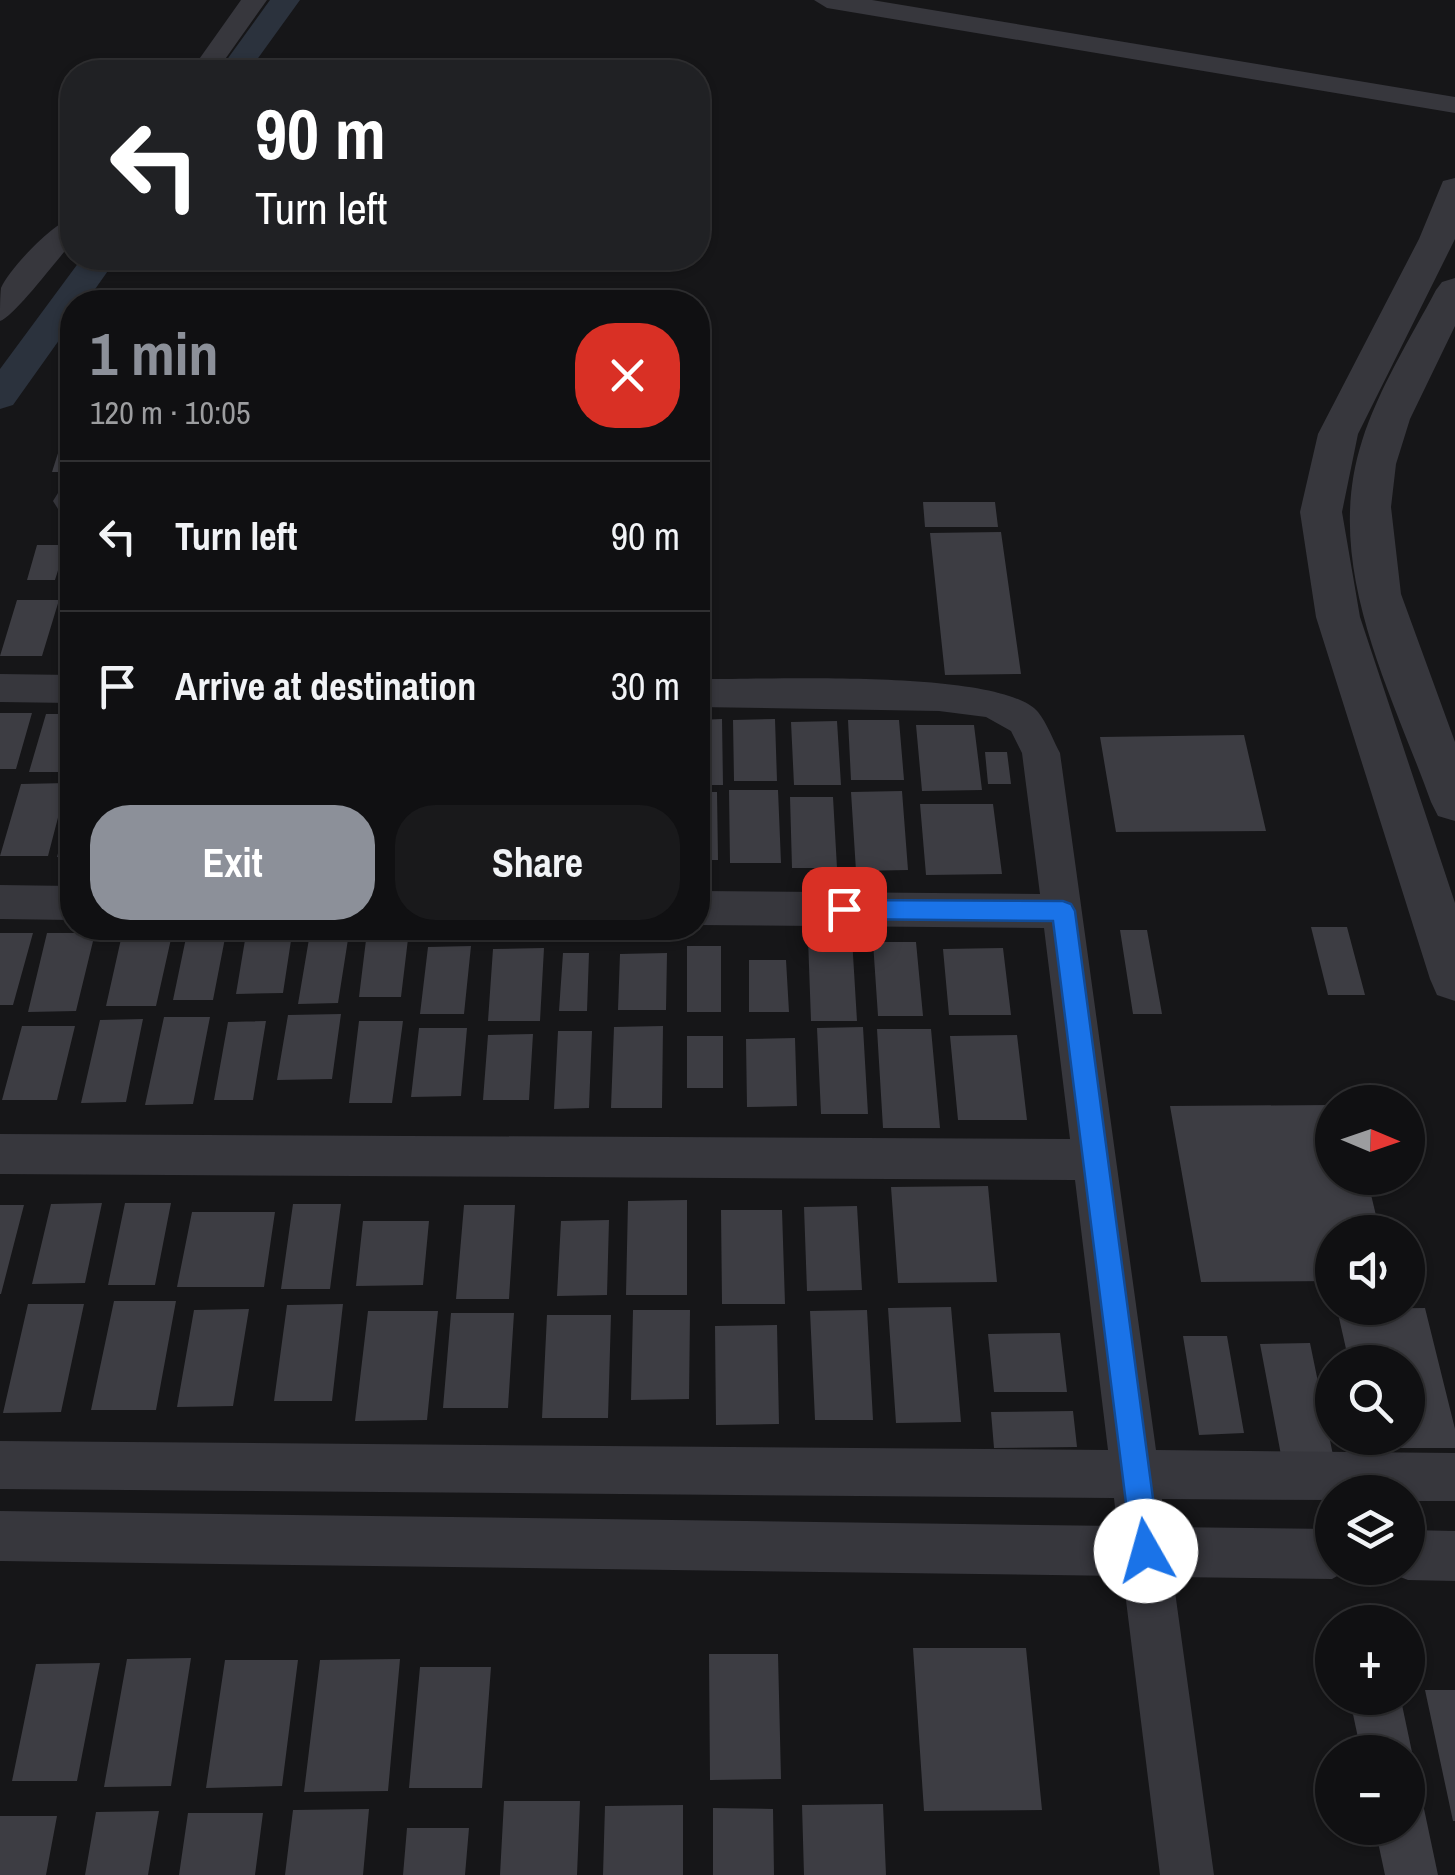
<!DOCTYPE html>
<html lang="en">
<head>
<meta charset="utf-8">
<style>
	:root { --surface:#101012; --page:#19191b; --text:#f1f3f6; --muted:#9c9d9f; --line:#303032; --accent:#8c9099 }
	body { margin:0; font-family:"Archivo Narrow",sans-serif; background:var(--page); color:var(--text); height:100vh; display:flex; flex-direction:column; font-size:38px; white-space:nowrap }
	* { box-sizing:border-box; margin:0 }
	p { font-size:32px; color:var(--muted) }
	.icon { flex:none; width:55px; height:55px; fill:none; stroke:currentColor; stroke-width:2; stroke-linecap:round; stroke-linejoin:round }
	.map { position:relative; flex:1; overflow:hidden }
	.drawer { position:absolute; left:60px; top:290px; width:650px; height:650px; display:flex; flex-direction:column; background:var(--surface); border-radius:40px; box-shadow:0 2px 8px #0004,0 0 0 2px var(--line) }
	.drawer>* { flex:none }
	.top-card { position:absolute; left:60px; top:60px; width:650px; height:210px; border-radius:40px; box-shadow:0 2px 8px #0004,0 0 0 2px var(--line); background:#202124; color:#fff; overflow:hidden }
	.needle { width:65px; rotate:92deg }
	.tools { position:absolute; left:1315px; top:1085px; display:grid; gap:20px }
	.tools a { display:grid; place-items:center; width:110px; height:110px; border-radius:50%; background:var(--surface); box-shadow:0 2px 8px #0004,0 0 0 2px var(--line); font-size:50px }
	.pin { position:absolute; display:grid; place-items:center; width:85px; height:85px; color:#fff; margin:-42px; border-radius:20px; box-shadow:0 5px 15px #0006 }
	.me { position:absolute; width:110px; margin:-55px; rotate:353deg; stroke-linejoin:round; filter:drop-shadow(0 0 8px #0008) }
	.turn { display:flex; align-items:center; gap:35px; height:210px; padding:0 30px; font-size:45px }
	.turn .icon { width:130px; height:130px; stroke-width:2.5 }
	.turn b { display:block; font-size:70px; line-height:85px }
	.round { display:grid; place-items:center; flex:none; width:105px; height:105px; border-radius:40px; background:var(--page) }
	.head { display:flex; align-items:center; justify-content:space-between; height:170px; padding:0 30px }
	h1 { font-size:60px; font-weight:700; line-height:75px; color:var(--accent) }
	.cta { display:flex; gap:20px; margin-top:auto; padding:20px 30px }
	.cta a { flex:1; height:115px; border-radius:40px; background:var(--accent); color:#fff; font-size:40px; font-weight:700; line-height:115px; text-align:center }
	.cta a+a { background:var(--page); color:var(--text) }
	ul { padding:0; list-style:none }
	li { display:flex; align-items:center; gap:30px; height:150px; padding:0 30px; border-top:2px solid var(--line) }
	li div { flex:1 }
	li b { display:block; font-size:38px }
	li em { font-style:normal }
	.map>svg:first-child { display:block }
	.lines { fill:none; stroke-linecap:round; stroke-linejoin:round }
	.canal { fill:#2b323d; fill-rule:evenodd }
	.building { fill:#3d3d43 }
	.minor { fill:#37373d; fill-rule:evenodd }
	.tertiary { fill:#37373d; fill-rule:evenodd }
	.route { fill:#1a73e8; stroke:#114b97; stroke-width:2.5 }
</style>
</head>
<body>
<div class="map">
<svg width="1455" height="1875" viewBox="0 0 1455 1875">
	<rect width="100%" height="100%" fill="#161618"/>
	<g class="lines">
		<!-- canal -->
		<path class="canal" d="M270,0H300L248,72H218Z
			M82,258H117L86,302H72V322L13,405L0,409V369Z"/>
	</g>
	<!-- building -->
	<path class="building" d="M66,428H72V472H52Z
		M923,502H995L998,527H925Z
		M1001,532L1021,674L945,675L930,533Z
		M37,545H66L55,580H27Z
		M17,600H59L42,656H0Z
		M71,602L72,648H58Z
		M0,713H32L16,769H0Z
		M46,714H72V772H29Z
		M722,719L723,785H698V720Z
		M775,719L777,781H734L733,720Z
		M848,720H899L904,780H851Z
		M837,721L841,785H794L791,722Z
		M916,725H974L982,790L922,791Z
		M1244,735L1266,831L1116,832L1100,737Z
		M985,752H1007L1011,784H988Z
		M67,783L48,856H0L21,784Z
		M729,790H778L781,863H730Z
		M902,791L908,870L856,871L851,792Z
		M698,792H717L718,860H698Z
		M790,797H833L837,868H792Z
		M920,804H993L1002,874L926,875Z
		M71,805L72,857H57Z
		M1311,927H1347L1365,995H1328Z
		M1120,930H1147L1162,1014H1133Z
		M0,933H33L13,1005H0Z
		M47,933H95L76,1011L28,1012Z
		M187,933H226L213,1000H173Z
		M310,933H349L338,1003L298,1004Z
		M246,934H292L283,993L236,994Z
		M808,938H852L857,1021H811Z
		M121,939H171L156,1006H106Z
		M408,939L401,997H359L366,940Z
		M873,942H916L923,1016H878Z
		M471,946L464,1014H420L428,947Z
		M687,946H721V1012H687Z
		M544,948L540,1021H488L493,949Z
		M1003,948L1011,1015H949L943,949Z
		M563,953H589L587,1011H559Z
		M667,953L666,1010H618L620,954Z
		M749,960H786L789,1012H749Z
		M341,1014L332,1079L277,1080L288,1015Z
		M164,1017H210L193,1104L145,1105Z
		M143,1019L126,1102L81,1103L100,1020Z
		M266,1021L253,1100H214L228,1022Z
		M359,1021H403L392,1103H349Z
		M22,1026H75L57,1100H2Z
		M663,1026L662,1108H611L614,1027Z
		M863,1027L868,1114H821L817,1028Z
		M419,1028H467L461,1096L411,1097Z
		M877,1029H931L940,1128H883Z
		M558,1031H592L589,1108L554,1109Z
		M533,1034L529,1100H483L488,1035Z
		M1017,1035L1027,1120H958L950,1036Z
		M687,1036H723V1088H687Z
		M795,1038L797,1106L747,1107L746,1039Z
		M1332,1105V1178H1367L1380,1232H1332V1281L1201,1282L1170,1106Z
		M988,1186L997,1282L898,1283L891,1187Z
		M687,1200V1295H626L628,1201Z
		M102,1203L85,1283L32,1284L51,1204Z
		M125,1203H171L155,1285H108Z
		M293,1204H341L330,1289H281Z
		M0,1205H24L1,1294H0Z
		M464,1205H515L509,1299H456Z
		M857,1206L862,1290L807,1291L804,1207Z
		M721,1210H782L785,1304H722Z
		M192,1212H275L264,1287H177Z
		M609,1220L607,1295L557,1296L561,1221Z
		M363,1221H429L423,1285L356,1286Z
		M114,1301H176L156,1410H91Z
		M28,1304H84L61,1412L3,1413Z
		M343,1304L332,1401H274L287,1305Z
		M951,1307L961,1422L896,1423L888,1308Z
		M1425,1308L1455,1429V1448H1368L1366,1438H1408V1362H1349L1337,1309Z
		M249,1309L233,1406L177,1407L194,1310Z
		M633,1310H690L689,1399L631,1400Z
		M867,1310L873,1420H815L810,1311Z
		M368,1311H438L427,1420L355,1421Z
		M451,1313H514L508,1408H443Z
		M547,1315H611L608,1418H542Z
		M777,1325L779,1424L716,1425L715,1326Z
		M1060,1333L1067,1392H994L988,1334Z
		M1183,1336H1227L1244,1433L1199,1435Z
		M1310,1343L1333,1455H1281L1260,1344Z
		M1073,1411L1077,1447L994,1448L991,1412Z
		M913,1648H1026L1042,1810L924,1811Z
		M709,1654H778L781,1779L710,1780Z
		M191,1658L171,1786L104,1787L127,1659Z
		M400,1659L388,1791L304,1792L320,1660Z
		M225,1660H298L282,1786L206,1788Z
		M100,1663L77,1781H12L36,1664Z
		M420,1667H491L482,1788H409Z
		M1425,1690H1455V1821H1453Z
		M1350,1700H1401L1438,1875H1385L1375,1828H1408V1752H1361Z
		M504,1801H580L577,1875H500Z
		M883,1804L886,1875H804L802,1805Z
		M683,1805V1875H603L605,1806Z
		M713,1808L773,1809L774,1875H713Z
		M369,1809L363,1875H285L293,1810Z
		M159,1811L148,1875H85L96,1812Z
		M188,1813H263L255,1875H179Z
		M0,1816H57L46,1875H0Z
		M407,1828H469L465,1875H403Z"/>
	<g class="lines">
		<!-- minor -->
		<path class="minor" d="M241,0H267L216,72H190Z
			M814,0H872L1455,97V113L827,8Z
			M72,218V243C57,259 14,317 0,321C0,311 0,296 1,288C9,269 53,223 72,218Z
			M72,489V513L58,509L53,501L58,493Z
			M0,674L72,675V703L0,702Z
			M698,679C762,680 1000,668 1038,712C1047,723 1053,740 1060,753L1156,1450L1455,1453V1501H1408V1492H1332V1500L1162,1499L1166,1527L1332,1529V1568H1351L1332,1579L1173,1577L1214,1875H1160L1123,1576L0,1561V1511L1117,1526L1114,1498L0,1489V1441L1108,1450L1075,1180L0,1174V1134L1070,1139L1044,928L698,925V891L1040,894L1022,753L1011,731L986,717L939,711L698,707Z
			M0,885L72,886V920L0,919Z
			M1408,1530L1455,1531V1581L1408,1580L1390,1573L1388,1568H1408Z"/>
		<!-- tertiary -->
		<path class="tertiary" d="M1455,178V239L1358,434L1342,512L1360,617L1455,903V1001L1437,995L1430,979L1316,617L1300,512L1318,434L1419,239L1443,181Z
			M1455,278V326L1410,419L1396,464L1391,507L1401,594L1455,742V821L1438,816L1431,802C1390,688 1322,565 1362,441C1379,388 1410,339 1436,290L1442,282Z"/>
	</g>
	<!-- route -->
	<path class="route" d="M844,900L1063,901L1071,904L1075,911L1160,1551L1156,1561L1146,1565L1136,1561L1132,1551L1053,921L844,919L836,916L833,909L836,902Z"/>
</svg>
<div class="tools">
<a><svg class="needle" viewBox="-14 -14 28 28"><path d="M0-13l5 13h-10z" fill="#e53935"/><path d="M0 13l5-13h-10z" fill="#9c9d9f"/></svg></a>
<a><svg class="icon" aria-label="sound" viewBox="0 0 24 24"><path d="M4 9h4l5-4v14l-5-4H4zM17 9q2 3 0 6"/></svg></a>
<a><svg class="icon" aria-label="search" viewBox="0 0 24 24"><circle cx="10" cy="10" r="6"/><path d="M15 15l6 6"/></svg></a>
<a><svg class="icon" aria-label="layers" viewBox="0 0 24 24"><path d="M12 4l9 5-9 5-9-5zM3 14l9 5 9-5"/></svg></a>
<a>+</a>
<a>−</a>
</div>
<div class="pin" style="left:844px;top:909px;background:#d93025"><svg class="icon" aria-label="arrive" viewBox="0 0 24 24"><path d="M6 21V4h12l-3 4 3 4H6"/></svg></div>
<svg class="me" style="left:1146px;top:1551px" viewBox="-20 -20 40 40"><circle r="19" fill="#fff"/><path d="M0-13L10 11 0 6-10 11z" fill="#1a73e8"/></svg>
<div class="top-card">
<div class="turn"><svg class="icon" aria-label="left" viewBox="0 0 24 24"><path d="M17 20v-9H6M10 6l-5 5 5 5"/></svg><div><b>90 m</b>Turn left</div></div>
</div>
<section class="drawer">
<div class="head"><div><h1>1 min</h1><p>120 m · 10:05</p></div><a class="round" style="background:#d93025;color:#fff"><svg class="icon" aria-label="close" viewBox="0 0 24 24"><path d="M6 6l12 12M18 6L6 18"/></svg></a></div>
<ul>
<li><svg class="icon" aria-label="left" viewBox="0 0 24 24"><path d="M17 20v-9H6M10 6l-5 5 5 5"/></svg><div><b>Turn left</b></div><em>90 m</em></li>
<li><svg class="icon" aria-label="arrive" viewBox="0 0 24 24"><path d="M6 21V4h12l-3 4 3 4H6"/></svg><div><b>Arrive at destination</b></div><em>30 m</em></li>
</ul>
<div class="cta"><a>Exit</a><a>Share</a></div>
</section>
</div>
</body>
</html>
